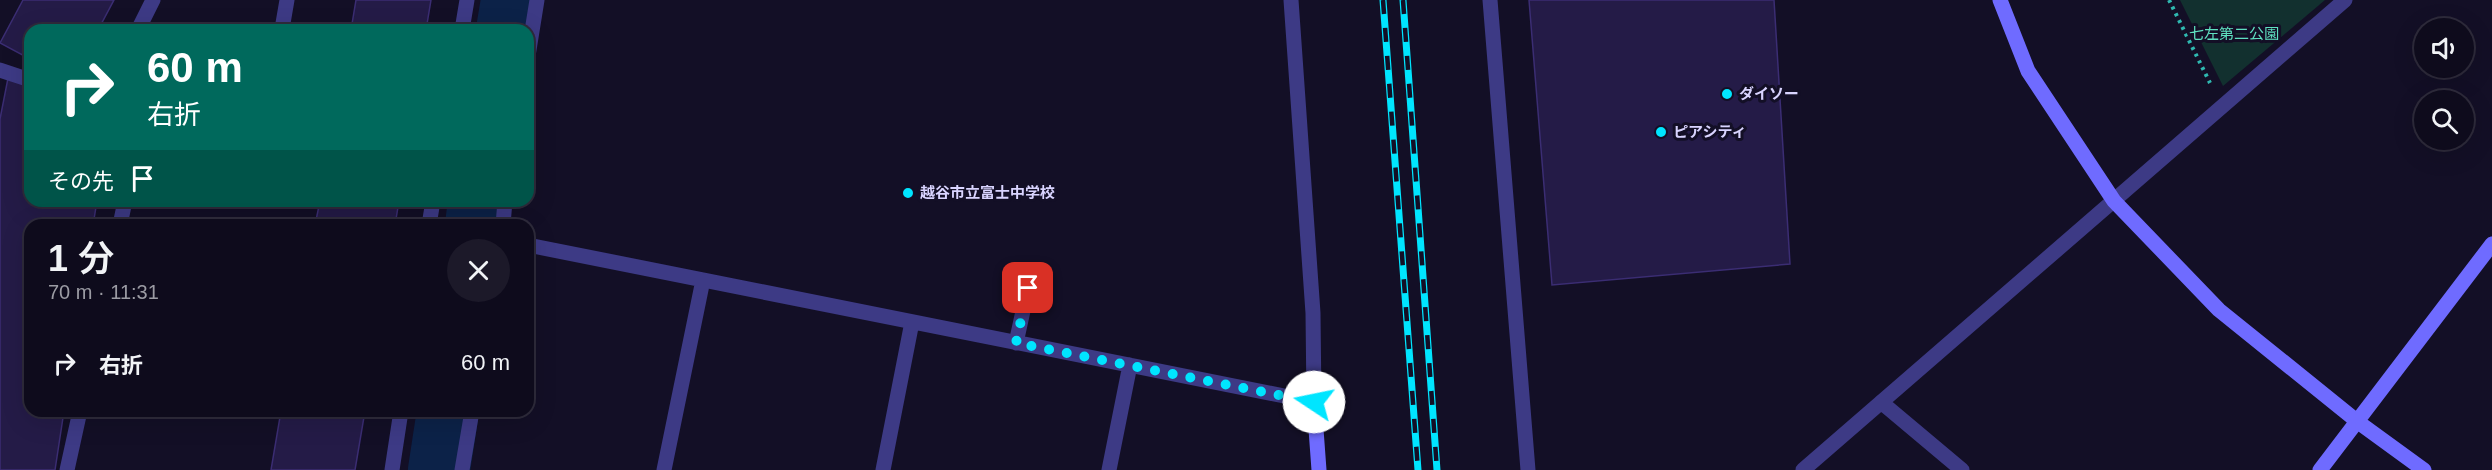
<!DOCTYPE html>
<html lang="ja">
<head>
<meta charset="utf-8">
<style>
	:root { --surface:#0e0b1c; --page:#1c1929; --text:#f1f3f6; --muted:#9b9ba3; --line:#2e2b3b }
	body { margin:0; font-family:Helvetica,"Noto Sans JP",sans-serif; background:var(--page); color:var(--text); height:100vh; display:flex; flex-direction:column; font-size:22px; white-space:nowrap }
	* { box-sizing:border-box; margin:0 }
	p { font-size:20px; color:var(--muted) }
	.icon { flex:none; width:33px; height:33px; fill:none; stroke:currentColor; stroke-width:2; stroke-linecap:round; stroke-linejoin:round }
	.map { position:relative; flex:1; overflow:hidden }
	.drawer { position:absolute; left:24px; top:219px; width:510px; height:198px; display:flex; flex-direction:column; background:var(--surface); border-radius:18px; box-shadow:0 6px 24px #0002,0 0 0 2px var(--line) }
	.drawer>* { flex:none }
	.banner { position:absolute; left:24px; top:24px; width:510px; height:183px; border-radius:18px; box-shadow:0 6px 24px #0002,0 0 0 2px var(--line); background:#00695c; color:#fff; overflow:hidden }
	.controls { position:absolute; left:2414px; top:18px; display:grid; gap:12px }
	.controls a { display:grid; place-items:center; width:60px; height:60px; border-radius:50%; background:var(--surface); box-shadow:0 6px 24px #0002,0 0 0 2px var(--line); font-size:30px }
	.pin { position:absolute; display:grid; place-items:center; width:51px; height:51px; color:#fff; margin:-26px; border-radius:12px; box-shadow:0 3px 9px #0006 }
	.me { position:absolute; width:66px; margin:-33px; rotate:281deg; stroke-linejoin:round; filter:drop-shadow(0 0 4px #0008) }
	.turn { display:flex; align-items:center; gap:21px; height:126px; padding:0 24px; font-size:27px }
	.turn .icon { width:78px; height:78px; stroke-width:2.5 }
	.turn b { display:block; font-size:42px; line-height:51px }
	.then { display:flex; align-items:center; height:57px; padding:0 24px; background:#0003; gap:12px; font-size:22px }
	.round { display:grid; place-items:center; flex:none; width:63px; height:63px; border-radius:32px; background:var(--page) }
	.overview { display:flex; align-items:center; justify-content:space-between; height:102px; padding:0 24px }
	h1 { font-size:36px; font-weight:600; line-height:45px }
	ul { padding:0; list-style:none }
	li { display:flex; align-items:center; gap:18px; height:84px; padding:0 24px }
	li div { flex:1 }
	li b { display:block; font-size:22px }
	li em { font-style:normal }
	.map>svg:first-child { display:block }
	.green { fill:#12302f }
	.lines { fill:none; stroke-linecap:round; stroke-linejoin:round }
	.river { stroke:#0c2248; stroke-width:62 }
	.building { fill:#241b47; stroke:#3b2d73; stroke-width:1.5 }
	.path { stroke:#2fb8b0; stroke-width:4; stroke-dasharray:3 4.5; stroke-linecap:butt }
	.lane { stroke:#3d3a85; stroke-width:15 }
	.street { stroke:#3d3a85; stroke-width:15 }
	.secondary { stroke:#6f6bff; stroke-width:15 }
	.rail-casing { stroke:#00e5ff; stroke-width:7 }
	.rail { stroke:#130f26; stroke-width:4.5; stroke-dasharray:14; stroke-linecap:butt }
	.route { stroke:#00e5ff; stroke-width:10; stroke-dasharray:0 18 }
	.poi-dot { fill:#00e5ff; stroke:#130f26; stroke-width:2 }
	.labels { text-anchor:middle; stroke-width:6; stroke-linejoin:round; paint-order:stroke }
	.park-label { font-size:15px; fill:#5fe0c0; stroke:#130f26 }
	.poi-label { font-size:15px; font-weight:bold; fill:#d9d4ff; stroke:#130f26; text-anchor:start }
</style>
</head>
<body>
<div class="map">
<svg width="2492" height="470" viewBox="0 0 2492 470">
	<rect width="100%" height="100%" fill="#130f26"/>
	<!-- green -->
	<path class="green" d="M2180,0H2325L2223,86Z"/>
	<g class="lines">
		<!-- river -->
		<path class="river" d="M507,30L512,0
			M476,225L479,201
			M439,470L448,411"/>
	</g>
	<!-- building -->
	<path class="building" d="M23,0H114L98,30H30V59L0,43Z
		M356,0H431L426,30H351Z
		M1529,0H1774L1790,264L1552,285Z
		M9,73L30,89V201H97L93,225H30V411H64L55,470H0V119Z
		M320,201H399L395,225H315Z
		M281,411H365L355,470H271Z"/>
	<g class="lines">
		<!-- path -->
		<path class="path" d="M2169,0L2210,83"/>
		<!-- lane -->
		<path class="lane" d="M282,29L287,0
			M0,70L30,80
			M120,225L125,201
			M67,470L80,411"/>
		<!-- street -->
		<path class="street" d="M1490,0L1528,470
			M138,30L153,0
			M462,30L467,0
			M528,56L537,0
			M429,225L433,201
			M503,225L505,201
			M528,245L1314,402L1313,313L1291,0
			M1016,343L1028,288
			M1881,402L1962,470
			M392,470L401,411
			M462,470L472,411
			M664,470L703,280
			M883,470L912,322
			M1109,470L1130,365
			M1803,470L2345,0"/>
		<!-- secondary -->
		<path class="secondary" d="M2000,0L2028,71L2114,201L2219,310L2358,422L2424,470
			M1314,402L1319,470
			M2320,470L2492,244"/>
		<defs>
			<path id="rail" d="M1383,0L1418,470
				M1403,0L1437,470"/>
		</defs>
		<!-- rail casing -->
		<use href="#rail" class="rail-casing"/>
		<!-- rail -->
		<use href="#rail" class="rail"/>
	</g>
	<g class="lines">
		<!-- route -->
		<path class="route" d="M1028,288L1016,343L1314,402"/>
	</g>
	<!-- markers -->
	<g class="poi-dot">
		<circle cx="1727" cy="94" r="6"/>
		<circle cx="1661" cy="132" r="6"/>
		<circle cx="908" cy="193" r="6"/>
	</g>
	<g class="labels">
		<!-- park labels -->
		<g class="park-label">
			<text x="2234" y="39">七左第二公園</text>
		</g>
		<!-- poi labels -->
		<g class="poi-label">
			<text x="1739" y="99">ダイソー</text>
			<text x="1673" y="137">ピアシティ</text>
			<text x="920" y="198">越谷市立富士中学校</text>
		</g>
	</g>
</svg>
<div class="controls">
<a><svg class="icon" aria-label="sound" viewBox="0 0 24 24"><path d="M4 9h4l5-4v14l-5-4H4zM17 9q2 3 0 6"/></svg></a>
<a><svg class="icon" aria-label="search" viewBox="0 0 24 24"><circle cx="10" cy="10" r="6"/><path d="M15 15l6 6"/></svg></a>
</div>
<div class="pin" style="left:1028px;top:288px;background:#d93025"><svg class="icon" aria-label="arrive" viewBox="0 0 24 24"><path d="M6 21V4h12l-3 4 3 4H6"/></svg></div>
<svg class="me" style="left:1314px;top:402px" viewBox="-20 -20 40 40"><circle r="19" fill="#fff"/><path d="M0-13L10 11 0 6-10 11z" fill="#00e5ff"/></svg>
<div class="banner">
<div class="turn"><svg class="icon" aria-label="right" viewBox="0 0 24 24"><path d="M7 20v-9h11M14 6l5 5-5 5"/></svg><div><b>60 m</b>右折</div></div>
<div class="then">その先<svg class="icon" aria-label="arrive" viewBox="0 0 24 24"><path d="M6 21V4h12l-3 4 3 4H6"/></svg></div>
</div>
<section class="drawer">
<div class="overview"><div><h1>1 分</h1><p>70 m · 11:31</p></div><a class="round"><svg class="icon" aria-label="close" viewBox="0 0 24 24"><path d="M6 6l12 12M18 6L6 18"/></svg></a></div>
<ul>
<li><svg class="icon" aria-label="right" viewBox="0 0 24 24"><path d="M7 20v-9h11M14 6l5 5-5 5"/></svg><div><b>右折</b></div><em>60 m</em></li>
</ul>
</section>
</div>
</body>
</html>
